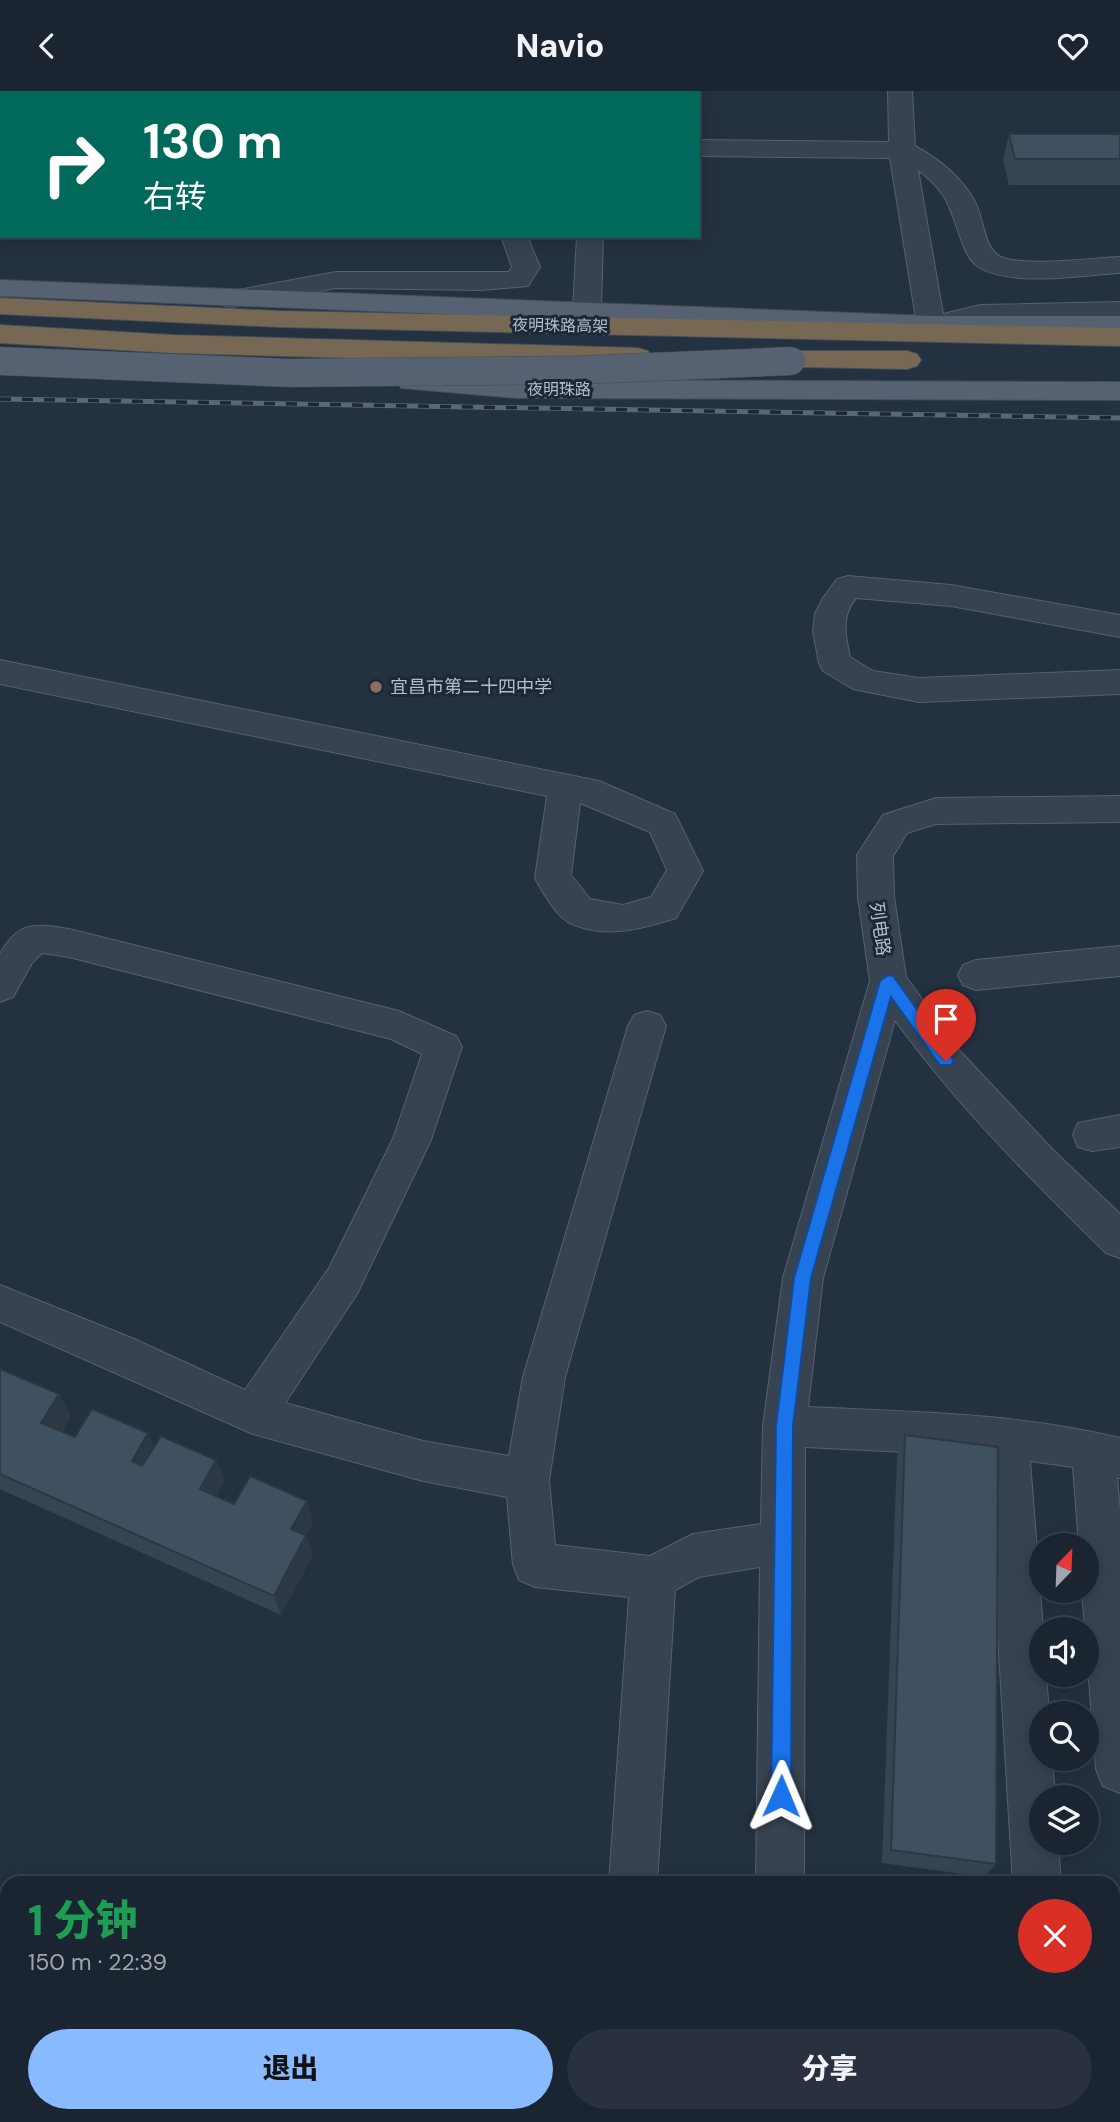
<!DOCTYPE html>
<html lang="zh">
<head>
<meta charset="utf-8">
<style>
	:root { --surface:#1b2531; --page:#28313d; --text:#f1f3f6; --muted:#a0a5ab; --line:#39424d; --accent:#87bafe }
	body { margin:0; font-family:"DM Sans","Noto Sans SC",sans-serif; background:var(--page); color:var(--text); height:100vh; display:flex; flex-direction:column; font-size:26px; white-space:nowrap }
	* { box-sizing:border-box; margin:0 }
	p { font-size:23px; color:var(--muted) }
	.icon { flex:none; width:38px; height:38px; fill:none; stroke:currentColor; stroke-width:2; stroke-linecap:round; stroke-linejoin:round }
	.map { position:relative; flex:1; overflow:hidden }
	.drawer { position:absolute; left:0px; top:1785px; width:1120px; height:247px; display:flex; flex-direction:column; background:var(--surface); border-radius:21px 21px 0 0; box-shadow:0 4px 18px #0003,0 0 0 2px var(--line) }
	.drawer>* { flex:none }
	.hud { position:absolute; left:0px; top:0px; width:700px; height:147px; box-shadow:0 4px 18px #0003,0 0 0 2px var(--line); background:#00695c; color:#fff; overflow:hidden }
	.needle { width:46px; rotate:23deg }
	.buttons { position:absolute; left:1029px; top:1442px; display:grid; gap:14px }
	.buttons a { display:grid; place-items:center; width:70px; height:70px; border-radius:50%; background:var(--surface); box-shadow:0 4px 18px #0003,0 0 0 2px var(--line); font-size:35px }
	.pin { position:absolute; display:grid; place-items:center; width:60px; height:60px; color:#fff; margin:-72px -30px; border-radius:50% 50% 50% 0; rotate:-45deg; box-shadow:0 0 7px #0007 }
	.pin .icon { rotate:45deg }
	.me { position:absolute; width:77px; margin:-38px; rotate:1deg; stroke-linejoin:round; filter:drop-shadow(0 0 5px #0008) }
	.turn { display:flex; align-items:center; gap:24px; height:147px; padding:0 28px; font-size:32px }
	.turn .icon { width:91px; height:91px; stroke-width:2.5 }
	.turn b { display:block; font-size:49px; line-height:60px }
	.round { display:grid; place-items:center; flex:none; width:74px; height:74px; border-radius:37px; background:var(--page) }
	.headline { display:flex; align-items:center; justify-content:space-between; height:119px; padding:0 28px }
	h1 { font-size:42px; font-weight:800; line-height:52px; color:#1e9e55 }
	.cta { display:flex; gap:14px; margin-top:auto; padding:14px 28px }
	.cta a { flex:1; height:80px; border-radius:42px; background:var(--accent); color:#111; font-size:28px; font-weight:800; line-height:80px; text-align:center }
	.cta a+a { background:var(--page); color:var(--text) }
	header { display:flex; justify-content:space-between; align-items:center; height:91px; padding:0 28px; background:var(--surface); font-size:32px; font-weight:800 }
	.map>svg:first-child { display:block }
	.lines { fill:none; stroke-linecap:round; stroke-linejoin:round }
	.minor-casing { stroke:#56616e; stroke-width:2 }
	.major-casing { stroke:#414c5a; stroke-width:2 }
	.highway-casing { stroke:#434e5b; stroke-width:2 }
	.minor { fill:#384351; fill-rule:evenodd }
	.major { fill:#566271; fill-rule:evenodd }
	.highway { fill:#776854; fill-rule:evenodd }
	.rail-casing { stroke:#5a6778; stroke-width:5 }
	.rail { stroke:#1d2836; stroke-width:3.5; stroke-dasharray:11; stroke-linecap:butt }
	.major-bridge-casing { stroke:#414c5a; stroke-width:29; stroke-linecap:butt }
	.major-bridge { stroke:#566271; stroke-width:28 }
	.wall { fill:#364553 }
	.shaded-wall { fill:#2c3843 }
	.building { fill:#3f5060; stroke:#2c3843; stroke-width:2 }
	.route { fill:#1a73e8; stroke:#114b97; stroke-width:2 }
	.education-dot { fill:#8d6e63; stroke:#1d2836; stroke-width:2.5 }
	.labels { text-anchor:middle; stroke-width:6; stroke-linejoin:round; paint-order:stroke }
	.far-street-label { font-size:16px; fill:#b4becb; stroke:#1d2836 }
	.poi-label { font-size:18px; fill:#b4becb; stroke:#1d2836; text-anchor:start }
	.street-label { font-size:18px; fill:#b4becb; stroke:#1d2836 }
</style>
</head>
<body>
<header><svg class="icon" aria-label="back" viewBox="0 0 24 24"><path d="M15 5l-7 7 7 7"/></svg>Navio<svg class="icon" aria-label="heart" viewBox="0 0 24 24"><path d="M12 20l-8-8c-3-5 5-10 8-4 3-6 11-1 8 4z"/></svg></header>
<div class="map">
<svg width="1120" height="2031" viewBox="0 0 1120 2031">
	<rect width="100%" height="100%" fill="#243141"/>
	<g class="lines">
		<defs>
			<path id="minor" d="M4,0H28L3,2Z
				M398,0H422V2H398Z
				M601,0H625L600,2Z
				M888,0H912L915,55C939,68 960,85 974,109C984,125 983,158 1001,166C1024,176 1093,167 1120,166V182C1082,184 1014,196 980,177C971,172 965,160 962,151C950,118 949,102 918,79L943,223L981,214L1120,211V227L981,230L931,243L921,240L917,234L890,67L698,65V49L889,51Z
				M2,22V41L0,42V23Z
				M501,145H527L540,176L528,195L481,199L336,197L232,216L222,214L218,208L222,202L336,181H509L512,176Z
				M577,145H603L601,218L597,224L587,226L577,224L573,218Z
				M848,485L951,494L1120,524V546L951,515L856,507C841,525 845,544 850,566L873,580L919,587L1120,579V603L919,611L853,598L823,580L819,572L813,540L815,523L823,507L837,488Z
				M0,569L599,690L675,723L703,780L676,827C641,838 603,849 568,831C556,824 542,800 535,787L547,705L0,593ZM580,712L650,741L667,779L651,806L623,814L590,808L571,784Z
				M1120,705V731L936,733L907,742L893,765L894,806L906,886L959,959L1054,1060L1120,1123V1167L1106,1162C1031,1088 957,1015 895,929L823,1187L808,1316C913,1321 1017,1322 1120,1347V1387H1117L1120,1419V1702L1103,1695L1096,1678L1082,1500H1087V1454H1079L1073,1376L1030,1370L1043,1538L1041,1584H1046L1049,1622H1041V1668H1052L1055,1706H1041V1752H1058L1061,1792H1013L987,1365L805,1356L804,1792H756L760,1476L699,1486L675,1499L657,1792H609L629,1506L535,1496L519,1489L513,1474L507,1406L423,1390L253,1343L0,1231V1194L134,1248L245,1299L329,1177L393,1048L422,963L391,948L69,866L42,862L32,872L13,906L0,911V863C19,829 35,833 69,838L399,920L456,945L462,956L431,1049L357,1203L285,1312L423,1350L509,1365L523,1286L628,935L634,924L647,920L660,924L666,935L565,1286L549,1389L555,1454L650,1465L693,1443L761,1433L763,1335L783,1187L870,890L858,806L857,764L883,724L936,707Z
				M1120,855V885L976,899L963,894L958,884L963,874L976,869Z
				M1120,1024V1056L1092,1060L1078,1056L1073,1044L1078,1032Z
				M1113,1821L1120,1822V1872L1113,1871Z
				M410,2025H462V2031H410Z
				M537,2025H633L636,2031H539Z
				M750,2025H802V2031H750Z"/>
			<path id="major" d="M0,189L931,225H1120V243H931L0,205Z
				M411,282L517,289L1120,291V309L517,307L401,297L397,291L401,285Z"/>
			<path id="highway" d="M0,207L279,220L1120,237V255L279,236L0,223Z
				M0,234L173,244L638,257L648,260L652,266L648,272L638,275L173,262L0,252Z
				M754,260H907L917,263L921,269L917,275L907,278L744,275L740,269L744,263Z"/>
		</defs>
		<!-- minor casing -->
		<use href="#minor" class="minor-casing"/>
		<!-- major casing -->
		<use href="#major" class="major-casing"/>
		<!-- highway casing -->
		<use href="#highway" class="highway-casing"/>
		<!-- minor -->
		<use href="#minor" class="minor"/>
		<!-- major -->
		<use href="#major" class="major"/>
		<!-- highway -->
		<use href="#highway" class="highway"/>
		<defs>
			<path id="rail" d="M0,308L1120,327"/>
		</defs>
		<!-- rail casing -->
		<use href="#rail" class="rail-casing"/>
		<!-- rail -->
		<use href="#rail" class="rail"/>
		<defs>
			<path id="major-bridge" d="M0,270L290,282L578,279L791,270"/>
		</defs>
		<!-- major-bridge casing -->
		<use href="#major-bridge" class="major-bridge-casing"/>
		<!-- major-bridge -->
		<use href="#major-bridge" class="major-bridge"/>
	</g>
	<!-- wall -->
	<path class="wall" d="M1009,43H1120V94H1009L1003,69Z
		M0,1278L59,1303L71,1325L62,1341L75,1346L154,1355L216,1369L225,1390L216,1405L234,1413L307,1410L313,1431L306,1444L313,1464L281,1524L0,1398Z
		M905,1344L996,1773L984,1786L882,1772L897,1366Z
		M939,2025H1113L1120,2031H989Z"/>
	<!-- shaded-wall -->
	<path class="shaded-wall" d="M59,1303L71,1325L54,1354L41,1332Z
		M148,1342L159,1364L143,1392L132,1370Z
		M216,1369L225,1390L209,1419L200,1398Z
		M307,1410L313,1431L298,1458L291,1438Z
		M306,1444L313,1464L281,1524L274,1505Z
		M231,2025H240L239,2031H230Z
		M405,2025H410L409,2031H404Z"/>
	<!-- building -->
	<path class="building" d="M1009,43H1120V68H1015Z
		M0,1278L59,1303L41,1332L75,1346L92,1318L148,1342L132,1370L142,1375L161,1345L216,1369L200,1398L234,1413L250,1385L307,1410L291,1438L306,1444L274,1505L0,1383Z
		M905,1344L998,1356L996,1773L891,1759Z
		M1113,1903L1120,1904V2031H1050L1000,2025H1113Z
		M122,2025H231L230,2031H121Z
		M282,2025H405L404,2031H281Z"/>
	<!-- route -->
	<path class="route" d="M888,884L893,885L954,970L951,974H940L891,906L811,1187L793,1335L791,1705L788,1712L781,1715L774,1712L771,1705L776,1335L794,1187L880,890Z"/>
	<!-- markers -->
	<circle class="education-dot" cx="376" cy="596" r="7"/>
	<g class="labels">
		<!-- far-street labels -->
		<g class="far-street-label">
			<text transform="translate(560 234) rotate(1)" y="6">夜明珠路高架</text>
			<text x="559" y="304">夜明珠路</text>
		</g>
		<!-- poi labels -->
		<g class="poi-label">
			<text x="390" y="602">宜昌市第二十四中学</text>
		</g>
		<!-- street labels -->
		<g class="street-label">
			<text transform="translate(880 838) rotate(82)" y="6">列电路</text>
		</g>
	</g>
</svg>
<div class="buttons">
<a><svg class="needle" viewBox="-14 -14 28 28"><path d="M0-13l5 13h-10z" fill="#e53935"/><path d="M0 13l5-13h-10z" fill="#a0a5ab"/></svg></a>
<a><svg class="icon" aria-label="sound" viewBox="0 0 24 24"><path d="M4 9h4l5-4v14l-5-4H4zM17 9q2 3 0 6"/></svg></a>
<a><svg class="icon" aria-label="search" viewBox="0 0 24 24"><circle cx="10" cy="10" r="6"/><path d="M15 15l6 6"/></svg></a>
<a><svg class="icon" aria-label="layers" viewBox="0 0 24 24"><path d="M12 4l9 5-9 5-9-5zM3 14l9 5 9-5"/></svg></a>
</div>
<div class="pin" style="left:946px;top:970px;background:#d93025"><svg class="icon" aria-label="arrive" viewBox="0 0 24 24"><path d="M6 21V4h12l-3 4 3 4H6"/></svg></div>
<svg class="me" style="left:781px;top:1705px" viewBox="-20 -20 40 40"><path d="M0-17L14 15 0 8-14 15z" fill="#1a73e8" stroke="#fff" stroke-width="4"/></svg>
<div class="hud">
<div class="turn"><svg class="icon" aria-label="right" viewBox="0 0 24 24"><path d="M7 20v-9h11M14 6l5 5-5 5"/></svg><div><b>130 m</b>右转</div></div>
</div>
<section class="drawer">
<div class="headline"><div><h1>1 分钟</h1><p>150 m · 22:39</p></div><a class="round" style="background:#d93025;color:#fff"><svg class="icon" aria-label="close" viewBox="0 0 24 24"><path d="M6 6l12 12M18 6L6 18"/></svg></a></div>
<div class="cta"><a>退出</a><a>分享</a></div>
</section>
</div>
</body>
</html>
